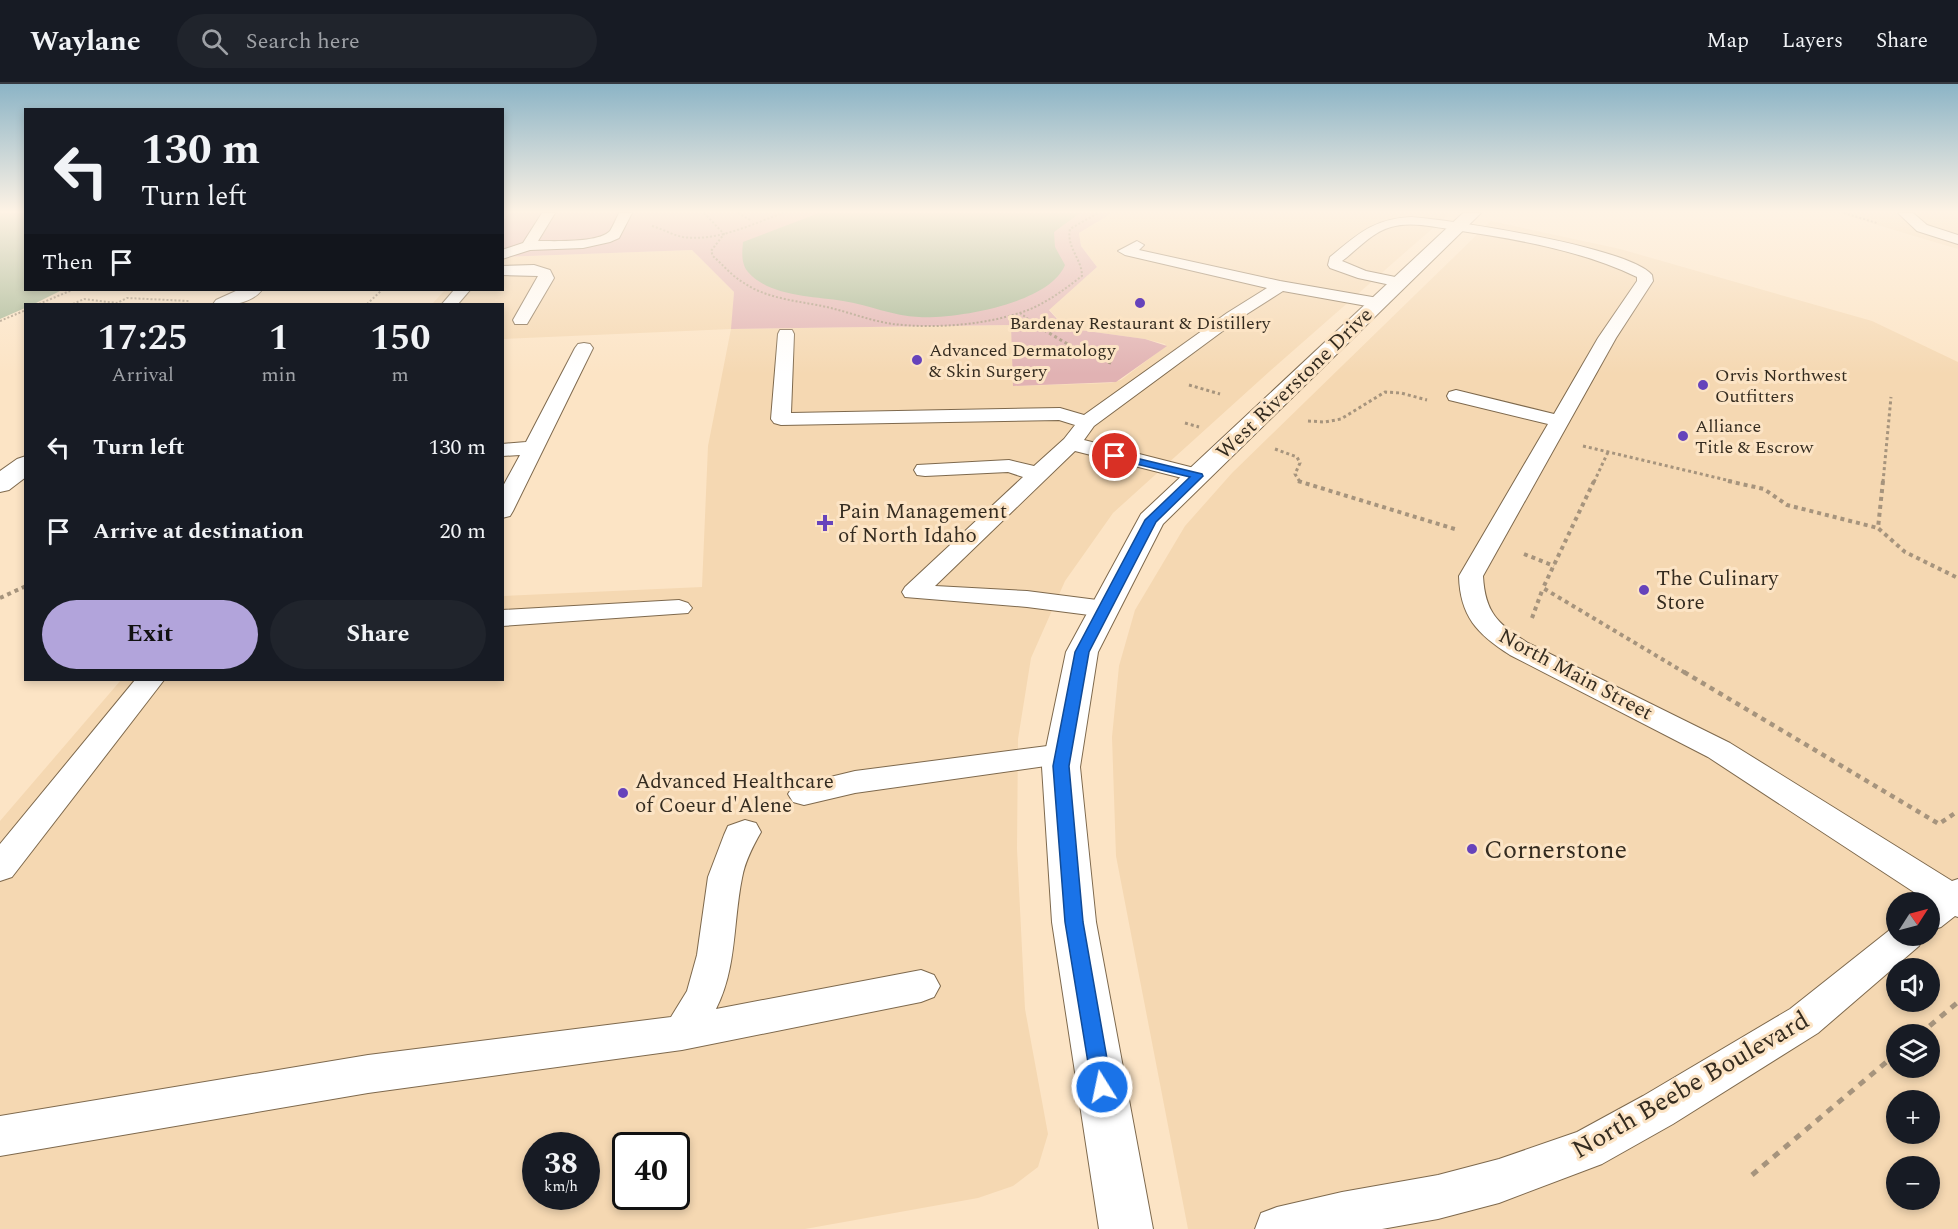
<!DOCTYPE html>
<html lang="en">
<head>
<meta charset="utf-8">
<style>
	:root { --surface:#171b24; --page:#20242c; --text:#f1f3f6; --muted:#9ea1a6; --line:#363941; --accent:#b2a4db }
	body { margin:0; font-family:Spectral,serif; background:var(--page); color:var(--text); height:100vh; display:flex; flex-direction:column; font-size:22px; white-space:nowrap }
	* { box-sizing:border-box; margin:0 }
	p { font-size:20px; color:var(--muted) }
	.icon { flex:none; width:33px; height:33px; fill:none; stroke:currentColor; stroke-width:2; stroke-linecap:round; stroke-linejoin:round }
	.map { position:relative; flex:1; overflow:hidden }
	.sheet { position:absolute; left:24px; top:219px; width:480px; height:378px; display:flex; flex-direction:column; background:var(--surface); border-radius:0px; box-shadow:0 3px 9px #0003 }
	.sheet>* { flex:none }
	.top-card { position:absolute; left:24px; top:24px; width:480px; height:183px; border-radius:0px; box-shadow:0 3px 9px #0003; background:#171b24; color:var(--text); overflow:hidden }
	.needle { width:39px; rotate:54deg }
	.fabs { position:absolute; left:1886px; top:808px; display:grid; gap:12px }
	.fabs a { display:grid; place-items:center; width:54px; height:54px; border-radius:50%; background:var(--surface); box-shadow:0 3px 9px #0003; font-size:30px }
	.speed { position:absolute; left:522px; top:1048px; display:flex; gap:12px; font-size:30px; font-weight:700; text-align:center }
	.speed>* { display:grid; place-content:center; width:78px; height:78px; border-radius:50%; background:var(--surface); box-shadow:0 3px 9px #0003; line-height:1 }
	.speed small { font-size:15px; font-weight:400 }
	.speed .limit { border:3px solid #111; border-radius:9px; background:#fff; color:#111 }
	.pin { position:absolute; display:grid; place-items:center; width:51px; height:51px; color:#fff; margin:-26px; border:3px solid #fff; border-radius:50%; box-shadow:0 2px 6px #0007 }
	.me { position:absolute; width:66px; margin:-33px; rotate:350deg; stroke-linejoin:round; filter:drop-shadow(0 0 4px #0008) }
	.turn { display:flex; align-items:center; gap:21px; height:126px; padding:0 18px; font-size:27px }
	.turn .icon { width:78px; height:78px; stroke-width:2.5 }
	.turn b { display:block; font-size:42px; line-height:51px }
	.then { display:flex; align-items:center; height:57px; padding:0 18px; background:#0003; gap:12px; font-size:22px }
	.eta { display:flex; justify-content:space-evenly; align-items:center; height:102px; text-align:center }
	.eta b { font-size:36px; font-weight:700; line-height:42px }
	.primary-button { display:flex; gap:12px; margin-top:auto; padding:12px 18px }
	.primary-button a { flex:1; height:69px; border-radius:36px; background:var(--accent); color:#111; font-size:24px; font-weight:700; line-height:69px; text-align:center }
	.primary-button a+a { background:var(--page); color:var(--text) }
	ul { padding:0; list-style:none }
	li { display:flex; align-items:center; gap:18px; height:84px; padding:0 18px }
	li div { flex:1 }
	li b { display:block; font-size:22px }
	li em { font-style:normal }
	header { display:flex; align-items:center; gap:36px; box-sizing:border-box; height:84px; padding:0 30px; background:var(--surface); border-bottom:2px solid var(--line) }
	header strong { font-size:28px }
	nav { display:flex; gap:33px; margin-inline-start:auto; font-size:21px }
	.search { width:420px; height:54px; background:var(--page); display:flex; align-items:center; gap:15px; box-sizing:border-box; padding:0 21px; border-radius:33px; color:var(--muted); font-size:22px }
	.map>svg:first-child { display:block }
	.built { fill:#f5d8b2; fill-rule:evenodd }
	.green { fill:#e1b2b3 }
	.water { fill:#a2b592 }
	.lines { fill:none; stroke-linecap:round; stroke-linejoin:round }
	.service-casing { stroke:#7e694d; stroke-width:2 }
	.minor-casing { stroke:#7e694d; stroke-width:2 }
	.tertiary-casing { stroke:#7e694d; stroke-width:2 }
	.path-far4 { stroke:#a6947d; stroke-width:2; stroke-dasharray:2 2; stroke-linecap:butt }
	.path-far3 { stroke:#a6947d; stroke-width:3; stroke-dasharray:3 3; stroke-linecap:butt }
	.path-far2 { stroke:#a6947d; stroke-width:4; stroke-dasharray:4 4; stroke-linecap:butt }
	.path-far1 { stroke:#a6947d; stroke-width:4.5; stroke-dasharray:5 5; stroke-linecap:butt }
	.path { stroke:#a6947d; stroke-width:5; stroke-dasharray:7 7; stroke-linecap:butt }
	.service { fill:#fff; fill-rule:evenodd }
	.minor { fill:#fff; fill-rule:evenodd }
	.tertiary { fill:#fff; fill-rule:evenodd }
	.route { fill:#1a73e8; stroke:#114b97; stroke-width:1.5 }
	.poi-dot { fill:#6643bb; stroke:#fce4c5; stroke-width:2 }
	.labels { text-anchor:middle; stroke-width:6; stroke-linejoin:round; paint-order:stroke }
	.far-poi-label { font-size:18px; fill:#352c20; stroke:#fce4c5; text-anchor:start }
	.street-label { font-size:21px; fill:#352c20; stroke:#fce4c5 }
	.poi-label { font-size:21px; fill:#352c20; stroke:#fce4c5; text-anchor:start }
	.near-poi-label { font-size:26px; fill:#352c20; stroke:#fce4c5; text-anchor:start }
	.near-street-label { font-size:26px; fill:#352c20; stroke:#fce4c5 }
</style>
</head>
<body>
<header>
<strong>Waylane</strong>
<div class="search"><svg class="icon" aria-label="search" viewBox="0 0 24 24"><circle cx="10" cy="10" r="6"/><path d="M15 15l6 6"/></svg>Search here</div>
<nav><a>Map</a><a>Layers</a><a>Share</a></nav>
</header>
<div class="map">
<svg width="1958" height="1145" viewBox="0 0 1958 1145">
	<rect width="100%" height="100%" fill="#fce4c5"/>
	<!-- built -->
	<path class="built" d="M1112,129H1450L1270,287L1113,429L1065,497L1031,574L1018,655L1017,765L1025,925L1048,1050L1038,1083L1013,1102L978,1114L805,1145H0V737L121,596H502L503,512L702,503L708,362L731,245L503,255L502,220H432L445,206H502L503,173L692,166L734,208L732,245L1012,241L1013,302L1111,299L1121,296L1166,262L1165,260L1145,255L1065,244L1049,225L1097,183L1081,162L1079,149ZM536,1062H586V1113H536ZM626,1062H676V1113H626Z
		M1837,129H1958V165Z
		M1491,137L1620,165L1872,237L1958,278V1145H1188L1116,772L1112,653L1119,582L1135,526L1185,442L1232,389ZM1896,819H1929V852H1896ZM1896,885H1929V918H1896ZM1896,951H1929V984H1896ZM1896,1017H1929V1050H1896ZM1896,1083H1929V1116H1896Z"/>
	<!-- green -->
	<path class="green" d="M509,129H1112L1079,149L1081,162L1097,183L1049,226L1065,244L1145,255L1167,262L1116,298L1013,302L1011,241L731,245L734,208L692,166L503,173V137Z"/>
	<!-- water -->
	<path class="water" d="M0,129H25L26,206H62L34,220H26L25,224L0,235Z
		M819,129H1080L1054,148L1055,163L1065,181C1049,220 956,235 919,233C893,232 869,221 843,217C814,212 770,213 748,188C741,180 742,168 743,158Z"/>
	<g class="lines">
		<defs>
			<path id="service" d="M542,129H555L538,157C554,157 599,159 610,147C613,142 616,135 619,129H632L619,154L610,158L583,164L530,166L502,175V166L523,159Z
				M1898,129H1913L1927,141L1958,151V160L1917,147Z
				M1411,133C1452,136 1629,163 1652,191L1653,197L1616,254L1483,492C1485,529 1498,540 1528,559L1730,659L1952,797L1958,795V833L1955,832L1941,843L1929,847V819H1921L1926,816L1708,673L1510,571C1477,550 1460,532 1459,492L1548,340L1449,316L1447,312L1449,308L1456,306L1554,330L1598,254L1637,197V193C1581,166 1515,155 1455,146C1435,143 1410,137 1391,143C1372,148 1357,166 1342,177L1366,187L1405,195L1408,198L1405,201L1400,203L1358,194L1330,184L1328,181L1330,173C1358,150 1373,135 1411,133Z
				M1137,157L1144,161L1139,166L1280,197L1378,214L1386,219L1378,224L1283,207L1239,235L1094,342L1084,356L1206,387L1209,392L1206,397L1198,398L1075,367L935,502L1027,507L1105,517L1114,520L1118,525L1114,530L1105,533L1027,523L905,513L902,508L905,503L1023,393L1008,388L925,392L917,391L914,386L917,381L1009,376L1034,382L1064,355L1075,341L1059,336L781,341L774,339L771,335L778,250L780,246H792L794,250L791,329L1060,324L1084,331L1227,229L1267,204L1125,171L1118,167Z
				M534,181L550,186L554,194L527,240H515L513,236L538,192L502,191V182Z
				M454,206H470L458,220H442Z
				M584,259L590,260L593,264L513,427L510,432L502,434V404L520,371L502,372V360L526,358L575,264L578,260Z
				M679,516L688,519L692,524L688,529L502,542V526Z
				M135,596H164L12,793L0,797V760Z
				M1063,660L1074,664L1078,671L1074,678L855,709L804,721L793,718L788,710L793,702L855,687Z
				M745,736L756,739L761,748C753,762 745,777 742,794C733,838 737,884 716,925L921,886L934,891L940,902L934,913L921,918L682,966L368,1009L0,1072V1032L368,971L671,933L687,907L697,871L708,793L724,751L728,742Z
				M1896,841V852H1924L1919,862L1818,949L1673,1040L1602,1080L1499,1119L1438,1135L1382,1145H1255L1261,1129L1277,1123L1342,1108L1438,1091L1499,1075L1577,1048L1643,1012L1790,925Z"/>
			<path id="minor" d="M238,206H262C251,220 229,222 213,220L216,216Z
				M26,372V393L9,406L0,408V387L17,375Z"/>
			<path id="tertiary" d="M1463,129H1481L1163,440L1098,568L1080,683L1096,838L1153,1145H1099L1052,838L1042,683L1066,568L1141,430Z"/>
		</defs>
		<!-- service casing -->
		<use href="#service" class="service-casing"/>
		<!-- minor casing -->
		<use href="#minor" class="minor-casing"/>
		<!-- tertiary casing -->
		<use href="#tertiary" class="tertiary-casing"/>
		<!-- path-far4 -->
		<path class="path-far4" d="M704,129L724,150L711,167L713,172C723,181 732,192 744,199C769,216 802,217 831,224C851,229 872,237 893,240C935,245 988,241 1028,226C1048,218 1065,205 1082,192C1082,175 1066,163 1070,145L1098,129
			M738,129L752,137
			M1844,129L1877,139
			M652,142C663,145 672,151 683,153C717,158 752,140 783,129
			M39,220L72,206
			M73,220L84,215L117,219L127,214L189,217
			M367,220L382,206
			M1020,229L1046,248
			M0,237L26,226"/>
		<!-- path-far3 -->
		<path class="path-far3" d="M1044,246L1076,265L1113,280
			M1189,301L1220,310
			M1308,337L1325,338L1341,335L1385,308L1401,309L1427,316
			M1185,339L1199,343
			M1583,362L1735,398
			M1275,365L1297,373L1300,379L1295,390L1300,398
			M1594,398L1608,368
			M1883,398L1891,313"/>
		<!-- path-far2 -->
		<path class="path-far2" d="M1298,397L1458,446
			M1594,397L1543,504L1687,590
			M1728,397L1764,405L1787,421L1878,444
			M1883,397L1878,444L1905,468L1958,494
			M1524,470L1554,482
			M0,514L26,502
			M1532,534L1543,504"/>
		<!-- path-far1 -->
		<path class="path-far1" d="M1684,588L1939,740L1958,727"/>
		<!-- path -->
		<path class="path" d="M1919,951L1958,918
			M1752,1091L1896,970"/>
		<!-- service -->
		<use href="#service" class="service"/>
		<!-- minor -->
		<use href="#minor" class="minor"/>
		<!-- tertiary -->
		<use href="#tertiary" class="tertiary"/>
	</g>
	<!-- sky -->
	<linearGradient id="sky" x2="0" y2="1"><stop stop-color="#8cb4c6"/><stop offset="0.44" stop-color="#fef3e5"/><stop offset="1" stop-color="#fef3e5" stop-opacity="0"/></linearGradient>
	<rect width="1958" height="290" fill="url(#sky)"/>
	<!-- route -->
	<path class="route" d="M1115,369L1202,390L1203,392L1156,438L1089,568L1069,682L1083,838L1112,1003L1109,1010L1102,1013L1095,1010L1092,1003L1065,838L1053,682L1075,568L1145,436L1190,393L1111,374V370Z"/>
	<!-- markers -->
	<g class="poi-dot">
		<circle cx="1140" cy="219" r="6"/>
		<circle cx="917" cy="276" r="6"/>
		<circle cx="1703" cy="301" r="6"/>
		<circle cx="1683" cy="352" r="6"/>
		<path d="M822 430h6v6h6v6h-6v6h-6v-6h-6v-6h6z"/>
		<circle cx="1644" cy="506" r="6"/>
		<circle cx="623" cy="709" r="6"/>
		<circle cx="1472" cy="765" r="6"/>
	</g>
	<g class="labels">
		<!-- far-poi labels -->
		<g class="far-poi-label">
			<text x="1140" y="245" text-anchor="middle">Bardenay Restaurant &amp; Distillery</text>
			<text x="929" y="272">Advanced Dermatology<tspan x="929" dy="21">&amp; Skin Surgery</tspan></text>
			<text x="1715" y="297">Orvis Northwest<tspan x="1715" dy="21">Outfitters</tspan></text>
			<text x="1695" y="348">Alliance<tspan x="1695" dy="21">Title &amp; Escrow</tspan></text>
		</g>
		<!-- street labels -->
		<g class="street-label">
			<text transform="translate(1294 299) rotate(-44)" y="7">West Riverstone Drive</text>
			<text transform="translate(1576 590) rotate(28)" y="7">North Main Street</text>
		</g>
		<!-- poi labels -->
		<g class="poi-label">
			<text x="838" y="434">Pain Management<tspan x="838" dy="24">of North Idaho</tspan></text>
			<text x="1656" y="501">The Culinary<tspan x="1656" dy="24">Store</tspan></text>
			<text x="635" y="704">Advanced Healthcare<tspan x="635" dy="24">of Coeur d'Alene</tspan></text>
		</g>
		<!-- near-poi labels -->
		<g class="near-poi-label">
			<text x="1484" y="774">Cornerstone</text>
		</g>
		<!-- near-street labels -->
		<g class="near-street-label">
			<text transform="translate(1690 1000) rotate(-30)" y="9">North Beebe Boulevard</text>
		</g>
	</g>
</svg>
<div class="fabs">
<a><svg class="needle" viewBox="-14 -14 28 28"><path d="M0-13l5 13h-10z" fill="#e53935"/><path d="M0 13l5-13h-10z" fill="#9ea1a6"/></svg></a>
<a><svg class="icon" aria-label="sound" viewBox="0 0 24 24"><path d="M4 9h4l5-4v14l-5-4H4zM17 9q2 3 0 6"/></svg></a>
<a><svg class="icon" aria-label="layers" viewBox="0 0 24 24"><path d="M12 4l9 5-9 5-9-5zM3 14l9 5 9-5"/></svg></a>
<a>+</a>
<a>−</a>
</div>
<div class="speed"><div>38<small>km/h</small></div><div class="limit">40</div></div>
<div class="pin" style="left:1115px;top:372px;background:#d93025"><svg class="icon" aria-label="arrive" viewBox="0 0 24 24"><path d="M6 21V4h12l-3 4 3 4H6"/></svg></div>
<svg class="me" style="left:1102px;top:1003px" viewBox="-20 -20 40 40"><circle r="17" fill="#1a73e8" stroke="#fff" stroke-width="3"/><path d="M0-11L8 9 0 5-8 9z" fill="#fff"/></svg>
<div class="top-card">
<div class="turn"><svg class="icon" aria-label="left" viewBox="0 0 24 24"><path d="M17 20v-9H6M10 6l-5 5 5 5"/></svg><div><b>130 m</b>Turn left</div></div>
<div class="then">Then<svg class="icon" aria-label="arrive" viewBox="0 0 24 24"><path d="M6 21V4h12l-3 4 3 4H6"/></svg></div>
</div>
<section class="sheet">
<div class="eta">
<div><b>17:25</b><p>Arrival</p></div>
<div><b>1</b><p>min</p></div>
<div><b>150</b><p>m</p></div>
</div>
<ul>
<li><svg class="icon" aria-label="left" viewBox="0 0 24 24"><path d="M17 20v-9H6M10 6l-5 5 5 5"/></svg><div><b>Turn left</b></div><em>130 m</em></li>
<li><svg class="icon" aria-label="arrive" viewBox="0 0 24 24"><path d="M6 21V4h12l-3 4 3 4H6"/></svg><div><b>Arrive at destination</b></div><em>20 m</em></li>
</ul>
<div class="primary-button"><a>Exit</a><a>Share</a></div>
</section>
</div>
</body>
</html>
